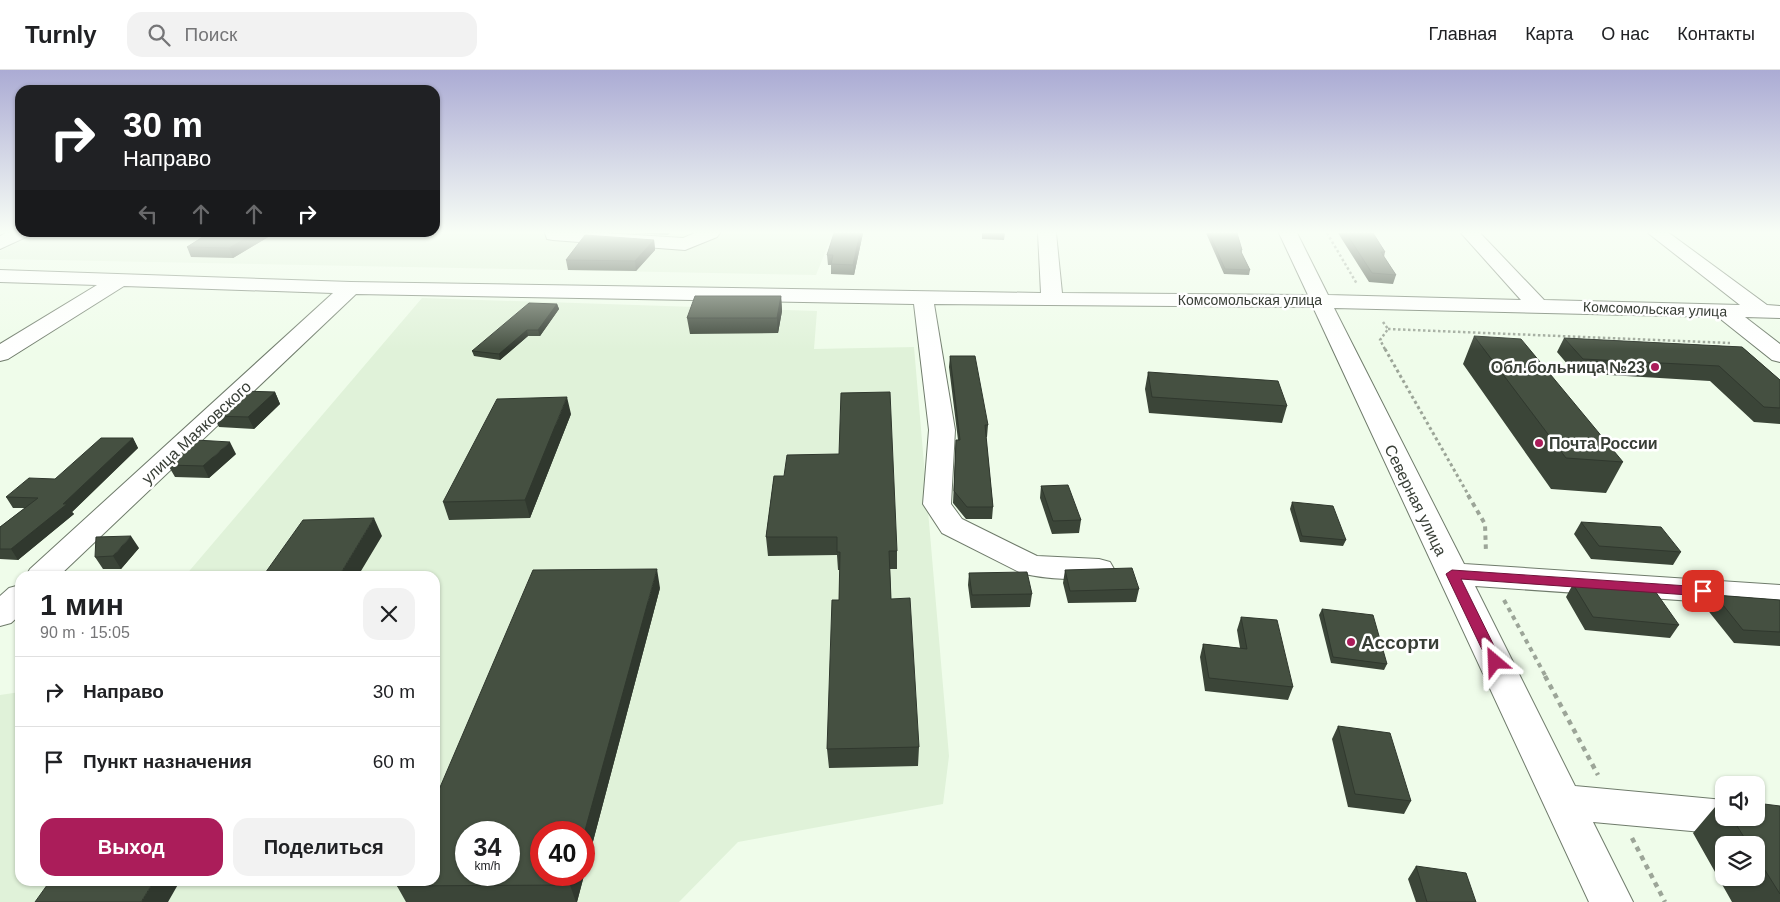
<!DOCTYPE html>
<html lang="ru">
<head>
<meta charset="utf-8">
<style>
	:root { --surface:#fff; --page:#f2f2f2; --text:#202124; --muted:#757577; --line:#e0e0e0; --accent:#ab1d5a }
	body { margin:0; font-family:Helvetica,sans-serif; background:var(--page); color:var(--text); height:100vh; display:flex; flex-direction:column; font-size:19px; white-space:nowrap }
	* { box-sizing:border-box; margin:0 }
	p { font-size:16px; color:var(--muted) }
	.icon { flex:none; width:28px; height:28px; fill:none; stroke:currentColor; stroke-width:2; stroke-linecap:round; stroke-linejoin:round }
	.map { position:relative; flex:1; overflow:hidden }
	.side { position:absolute; left:15px; top:501px; width:425px; height:315px; display:flex; flex-direction:column; background:var(--surface); border-radius:15px; box-shadow:0 1px 4px #0004 }
	.side>* { flex:none }
	.banner { position:absolute; left:15px; top:15px; width:425px; height:152px; border-radius:15px; box-shadow:0 1px 4px #0004; background:#202124; color:#fff; overflow:hidden }
	.fabs { position:absolute; left:1715px; top:706px; display:grid; gap:10px }
	.fabs a { display:grid; place-items:center; width:50px; height:50px; border-radius:10px; background:var(--surface); box-shadow:0 1px 4px #0004; font-size:25px }
	.speed { position:absolute; left:455px; top:751px; display:flex; gap:10px; font-size:25px; font-weight:700; text-align:center }
	.speed>* { display:grid; place-content:center; width:65px; height:65px; border-radius:50%; background:var(--surface); box-shadow:0 1px 4px #0004; line-height:1 }
	.speed small { font-size:12px; font-weight:400 }
	.speed .limit { border:8px solid #d22; background:#fff; color:#111 }
	.pin { position:absolute; display:grid; place-items:center; width:42px; height:42px; color:#fff; margin:-21px; border-radius:10px; box-shadow:0 2px 8px #0006 }
	.me { position:absolute; width:55px; margin:-28px; rotate:334deg; stroke-linejoin:round; filter:drop-shadow(0 0 4px #0008) }
	.turn { display:flex; align-items:center; gap:18px; height:105px; padding:0 25px; font-size:22px }
	.turn .icon { width:65px; height:65px; stroke-width:2.5 }
	.turn b { display:block; font-size:35px; line-height:42px }
	.lanes { display:flex; align-items:center; height:48px; padding:0 25px; background:#0003; justify-content:center; gap:25px; direction:ltr }
	.lanes .off { opacity:.35 }
	.round { display:grid; place-items:center; flex:none; width:52px; height:52px; border-radius:15px; background:var(--page) }
	.head { display:flex; align-items:center; justify-content:space-between; height:85px; padding:0 25px }
	h1 { font-size:30px; font-weight:600; line-height:38px }
	.button { display:flex; gap:10px; margin-top:auto; padding:10px 25px }
	.button a { flex:1; height:58px; border-radius:15px; background:var(--accent); color:#fff; font-size:20px; font-weight:600; line-height:58px; text-align:center }
	.button a+a { background:var(--page); color:var(--text) }
	ul { padding:0; list-style:none }
	li { display:flex; align-items:center; gap:15px; height:70px; padding:0 25px; border-top:1px solid var(--line) }
	li div { flex:1 }
	li b { display:block; font-size:19px }
	li em { font-style:normal }
	header { display:flex; align-items:center; gap:30px; box-sizing:border-box; height:70px; padding:0 25px; background:var(--surface); border-bottom:1px solid var(--line) }
	header strong { font-size:24px }
	nav { display:flex; gap:28px; margin-inline-start:auto; font-size:18px }
	.search { width:350px; height:45px; background:var(--page); display:flex; align-items:center; gap:12px; box-sizing:border-box; padding:0 18px; border-radius:15px; color:var(--muted); font-size:19px }
	.map>svg:first-child { display:block }
	.built { fill:#e0f2d9; fill-rule:evenodd }
	.lines { fill:none; stroke-linecap:round; stroke-linejoin:round }
	.minor-casing { stroke:#6f7b6b; stroke-width:2 }
	.path-far3 { stroke:#9ca598; stroke-width:2.5; stroke-dasharray:2.5 2.5; stroke-linecap:butt }
	.path-far2 { stroke:#9ca598; stroke-width:3; stroke-dasharray:3 3; stroke-linecap:butt }
	.path-far1 { stroke:#9ca598; stroke-width:4; stroke-dasharray:4.5 4.5; stroke-linecap:butt }
	.path { stroke:#9ca598; stroke-width:4.5; stroke-dasharray:5 5; stroke-linecap:butt }
	.minor { fill:#fff; fill-rule:evenodd }
	.wall { fill:#3b4538; fill-rule:evenodd }
	.shaded-wall { fill:#30382e }
	.building { fill:#455041; stroke:#30382e; fill-rule:evenodd }
	.route { fill:#ab1d5a; stroke:#6f133a }
	.poi-dot { fill:#ab1d5a; stroke:#fff; stroke-width:2 }
	.labels { text-anchor:middle; stroke-width:5; stroke-linejoin:round; paint-order:stroke }
	.far-street-label { font-size:14px; fill:#383e36; stroke:#fff }
	.poi-label { font-size:16px; font-weight:bold; fill:#383e36; stroke:#fff; text-anchor:end }
	.street-label { font-size:16px; fill:#383e36; stroke:#fff }
	.near-poi-label { font-size:19px; font-weight:bold; fill:#383e36; stroke:#fff; text-anchor:start }
</style>
</head>
<body>
<header>
<strong>Turnly</strong>
<div class="search"><svg class="icon" aria-label="search" viewBox="0 0 24 24"><circle cx="10" cy="10" r="6"/><path d="M15 15l6 6"/></svg>Поиск</div>
<nav><a>Главная</a><a>Карта</a><a>О нас</a><a>Контакты</a></nav>
</header>
<div class="map">
<svg width="1780" height="832" viewBox="0 0 1780 832">
	<rect width="100%" height="100%" fill="#effcea"/>
	<!-- built -->
	<path class="built" d="M38,163H833L816,205L0,189V181Z
		M422,228L817,241L814,279L914,277L949,686L943,734L738,772L679,832H0V625L20,622V811H435V506H185ZM466,762H509V805H466ZM541,762H584V805H541Z"/>
	<g class="lines">
		<defs>
			<path id="minor" d="M6,163H29L26,167L0,179V166Z
				M545,163H605L683,168L695,163H720L717,167L685,180L553,170L547,169Z
				M1038,163H1056L1062,223L1308,225L1279,163H1297L1328,225L1521,230L1461,163H1480L1544,230L1740,235L1648,163H1669L1767,235L1780,236V248L1745,247L1780,274V292L1772,290L1718,247L1334,238L1464,494L1780,515V537L1475,516L1575,716L1724,730V748H1744L1738,759L1724,764L1593,752L1633,832H1589L1313,237L934,234L955,360L951,434L962,449L1037,486L1099,489L1110,492L1114,499L1110,506C1090,512 1042,509 1021,503L942,463L923,434L929,360L914,234L356,224L59,506H26L30,499L333,223L124,216L8,289L0,291V274L97,215L0,212V200L351,212L1041,223Z
				M20,515V545L11,553L0,556V526L9,518Z"/>
		</defs>
		<!-- minor casing -->
		<use href="#minor" class="minor-casing"/>
		<!-- path-far3 -->
		<path class="path-far3" d="M1327,163L1357,214
			M1383,252L1388,259L1380,270L1386,281
			M1388,259L1730,273"/>
		<!-- path-far2 -->
		<path class="path-far2" d="M1385,279L1469,426"/>
		<!-- path-far1 -->
		<path class="path-far1" d="M1468,425L1485,454L1486,483
			M1504,530L1546,607"/>
		<!-- path -->
		<path class="path" d="M1545,606L1598,705
			M1632,768L1665,832"/>
		<!-- minor -->
		<use href="#minor" class="minor"/>
	</g>
	<!-- wall -->
	<path class="wall" d="M209,163H275L233,188L191,187L187,177Z
		M631,163H670L668,165Z
		M834,163H863L854,205L831,204V195H828L827,185Z
		M982,163H1005L1004,170L982,169Z
		M1206,163H1237L1242,180V183L1250,200L1249,205L1224,204Z
		M1338,163H1373L1385,182L1384,187L1396,205L1393,214L1369,212Z
		M654,170L655,180L636,201L568,200L566,190Z
		M781,226L782,241L778,263L690,264L687,248Z
		M557,234L559,239L540,266H528L500,290L474,286L472,281Z
		M1474,266L1623,392L1606,423L1551,419L1463,294Z
		M1564,268L1742,277L1780,310V354L1754,352L1710,311L1575,303L1557,282Z
		M950,286L988,355L987,367H986L993,437L992,449H966L953,433L956,370H958L949,297Z
		M1148,302L1287,336L1282,353L1149,343L1145,319Z
		M275,322L280,334L254,359L219,357L213,346Z
		M571,344L530,448L449,450L443,432Z
		M133,368L138,378L72,442L74,444L18,490L0,489V457L25,438H13L6,427L55,409Z
		M236,384L209,408L175,407L168,395Z
		M774,406L897,481V499H890L891,529L919,677L918,696L829,698L827,679L839,530L840,500H838L837,485L768,486L766,467Z
		M1041,416L1081,450L1079,463L1052,464L1040,428Z
		M1292,432L1346,470L1343,476L1300,472L1290,439Z
		M1581,452L1681,482L1673,495L1591,489L1574,464Z
		M139,478L121,499H103L95,487Z
		M1065,500L1139,519L1136,532L1068,533L1063,513Z
		M969,503L1032,524L1030,537L971,538L968,515Z
		M1573,514L1679,555L1670,568L1585,560L1566,527Z
		M660,518L577,832H406L397,816Z
		M1715,525L1780,530V576L1734,573L1706,538Z
		M1322,539L1387,594L1384,600L1331,593L1319,545Z
		M1241,547L1293,617L1288,630L1205,621L1200,587L1203,574L1240,578L1237,560Z
		M1338,656L1411,731L1404,744L1348,737L1332,669Z
		M1721,730H1724V748H1756L1780,736V832H1732L1693,763ZM1724,775H1756V808H1724Z
		M1416,796L1476,832H1416L1408,809Z"/>
	<!-- shaded-wall -->
	<path class="shaded-wall" d="M255,163H275L233,188L229,178Z
		M860,163H863L854,205L853,195Z
		M654,170L655,180L636,201L635,191Z
		M781,226L782,241L778,263L777,248Z
		M557,234L559,239L540,266L538,260Z
		M527,260L528,266L500,290L499,284Z
		M275,322L280,334L254,359L248,347Z
		M567,327L571,344L530,448L525,430Z
		M133,368L138,378L72,442L74,444L18,490L11,479L63,434Z
		M230,372L236,384L209,408L203,396Z
		M374,448L382,466L358,506H339Z
		M131,466L139,478L121,499L113,486Z
		M657,499L660,518L577,832H576L570,815L572,805H584V764Z
		M154,811H180L168,832H141Z"/>
	<!-- building -->
	<path class="building" d="M209,163H255L229,178L187,177Z
		M834,163H860L853,195L831,194L833,185H827Z
		M1209,163H1237L1242,180H1240L1250,200L1225,199Z
		M1346,163H1373L1385,182H1381L1396,205L1372,203Z
		M585,165L654,170L635,191L566,190Z
		M695,226H781L777,248H687Z
		M529,233L557,234L538,260H527L499,284L472,281Z
		M1474,266L1521,269L1623,392L1566,388Z
		M1564,268L1742,277L1780,310V338L1764,337L1719,296L1583,289Z
		M950,286H975L988,355H985L993,437H967L954,421L956,370H960Z
		M1148,302L1278,311L1287,336L1152,327Z
		M242,321L275,322L248,347L213,346Z
		M890,322L897,481H889L891,529L910,528L919,677L827,679L832,530H839L840,482H837V467H766L774,406H784L787,385L839,384L841,323Z
		M567,327L525,430L443,432L497,329Z
		M101,368H133L63,434H67L11,479H0V457L38,428L6,427L29,408L55,409Z
		M196,370L230,372L203,396L168,395Z
		M1068,415L1081,450L1053,451L1041,416Z
		M1292,432L1333,436L1346,470L1302,466Z
		M374,448L339,506H263L303,450Z
		M1581,452L1661,457L1681,482L1599,476Z
		M131,466L113,486L95,487L96,467Z
		M1132,498L1139,519L1070,521L1065,500Z
		M657,499L584,764V762H541V805H572L570,815L397,816L400,811H435V729L533,500ZM466,762H509V805H466Z
		M1027,502L1032,524L972,525L969,503Z
		M1573,514L1655,521L1679,555L1593,547Z
		M1715,525L1780,530V562L1743,560Z
		M1322,539L1373,545L1387,594L1333,587Z
		M1241,547L1277,550L1293,617L1209,608L1203,574L1247,579Z
		M1338,656L1390,663L1411,731L1355,724Z
		M1756,733L1780,736V824L1756,786V775H1749L1732,748H1756Z
		M1416,796L1466,803L1476,832H1427Z
		M50,811H154L141,832H35Z"/>
	<!-- sky -->
	<linearGradient id="sky" x2="0" y2="1"><stop stop-color="#ababd4"/><stop offset="0.58" stop-color="#f8fef6"/><stop offset="1" stop-color="#f8fef6" stop-opacity="0"/></linearGradient>
	<rect width="1780" height="280" fill="url(#sky)"/>
	<!-- route -->
	<path class="route" d="M1452,500L1703,517L1708,518L1710,521L1708,524L1703,526L1461,509L1502,592L1500,595L1495,597L1490,595L1488,592L1446,504Z"/>
	<!-- markers -->
	<g class="poi-dot">
		<circle cx="1655" cy="297" r="5"/>
		<circle cx="1539" cy="373" r="5"/>
		<circle cx="1351" cy="572" r="5"/>
	</g>
	<g class="labels">
		<!-- far-street labels -->
		<g class="far-street-label">
			<text x="1250" y="235">Комсомольская улица</text>
			<text transform="translate(1655 239) rotate(2)" y="5">Комсомольская улица</text>
		</g>
		<!-- poi labels -->
		<g class="poi-label">
			<text x="1645" y="303">Обл.больница №23</text>
			<text x="1549" y="379" text-anchor="start">Почта России</text>
		</g>
		<!-- street labels -->
		<g class="street-label">
			<text transform="translate(196 362) rotate(-43)" y="6">улица Маяковского</text>
			<text transform="translate(1416 430) rotate(64)" y="6">Северная улица</text>
		</g>
		<!-- near-poi labels -->
		<g class="near-poi-label">
			<text x="1361" y="579">Ассорти</text>
		</g>
	</g>
</svg>
<div class="fabs">
<a><svg class="icon" aria-label="sound" viewBox="0 0 24 24"><path d="M4 9h4l5-4v14l-5-4H4zM17 9q2 3 0 6"/></svg></a>
<a><svg class="icon" aria-label="layers" viewBox="0 0 24 24"><path d="M12 4l9 5-9 5-9-5zM3 14l9 5 9-5"/></svg></a>
</div>
<div class="speed"><div>34<small>km/h</small></div><div class="limit">40</div></div>
<div class="pin" style="left:1703px;top:521px;background:#d93025"><svg class="icon" aria-label="arrive" viewBox="0 0 24 24"><path d="M6 21V4h12l-3 4 3 4H6"/></svg></div>
<svg class="me" style="left:1495px;top:592px" viewBox="-20 -20 40 40"><path d="M0-17L14 15 0 8-14 15z" fill="#ab1d5a" stroke="#fff" stroke-width="4"/></svg>
<div class="banner">
<div class="turn"><svg class="icon" aria-label="right" viewBox="0 0 24 24"><path d="M7 20v-9h11M14 6l5 5-5 5"/></svg><div><b>30 m</b>Направо</div></div>
<div class="lanes"><svg class="icon off" aria-label="left" viewBox="0 0 24 24"><path d="M17 20v-9H6M10 6l-5 5 5 5"/></svg><svg class="icon off" aria-label="ahead" viewBox="0 0 24 24"><path d="M12 20V5M6 11l6-6 6 6"/></svg><svg class="icon off" aria-label="ahead" viewBox="0 0 24 24"><path d="M12 20V5M6 11l6-6 6 6"/></svg><svg class="icon" aria-label="right" viewBox="0 0 24 24"><path d="M7 20v-9h11M14 6l5 5-5 5"/></svg></div>
</div>
<section class="side">
<div class="head"><div><h1>1 мин</h1><p>90 m · 15:05</p></div><a class="round"><svg class="icon" aria-label="close" viewBox="0 0 24 24"><path d="M6 6l12 12M18 6L6 18"/></svg></a></div>
<ul>
<li><svg class="icon" aria-label="right" viewBox="0 0 24 24"><path d="M7 20v-9h11M14 6l5 5-5 5"/></svg><div><b>Направо</b></div><em>30 m</em></li>
<li><svg class="icon" aria-label="arrive" viewBox="0 0 24 24"><path d="M6 21V4h12l-3 4 3 4H6"/></svg><div><b>Пункт назначения</b></div><em>60 m</em></li>
</ul>
<div class="button"><a>Выход</a><a>Поделиться</a></div>
</section>
</div>
</body>
</html>
